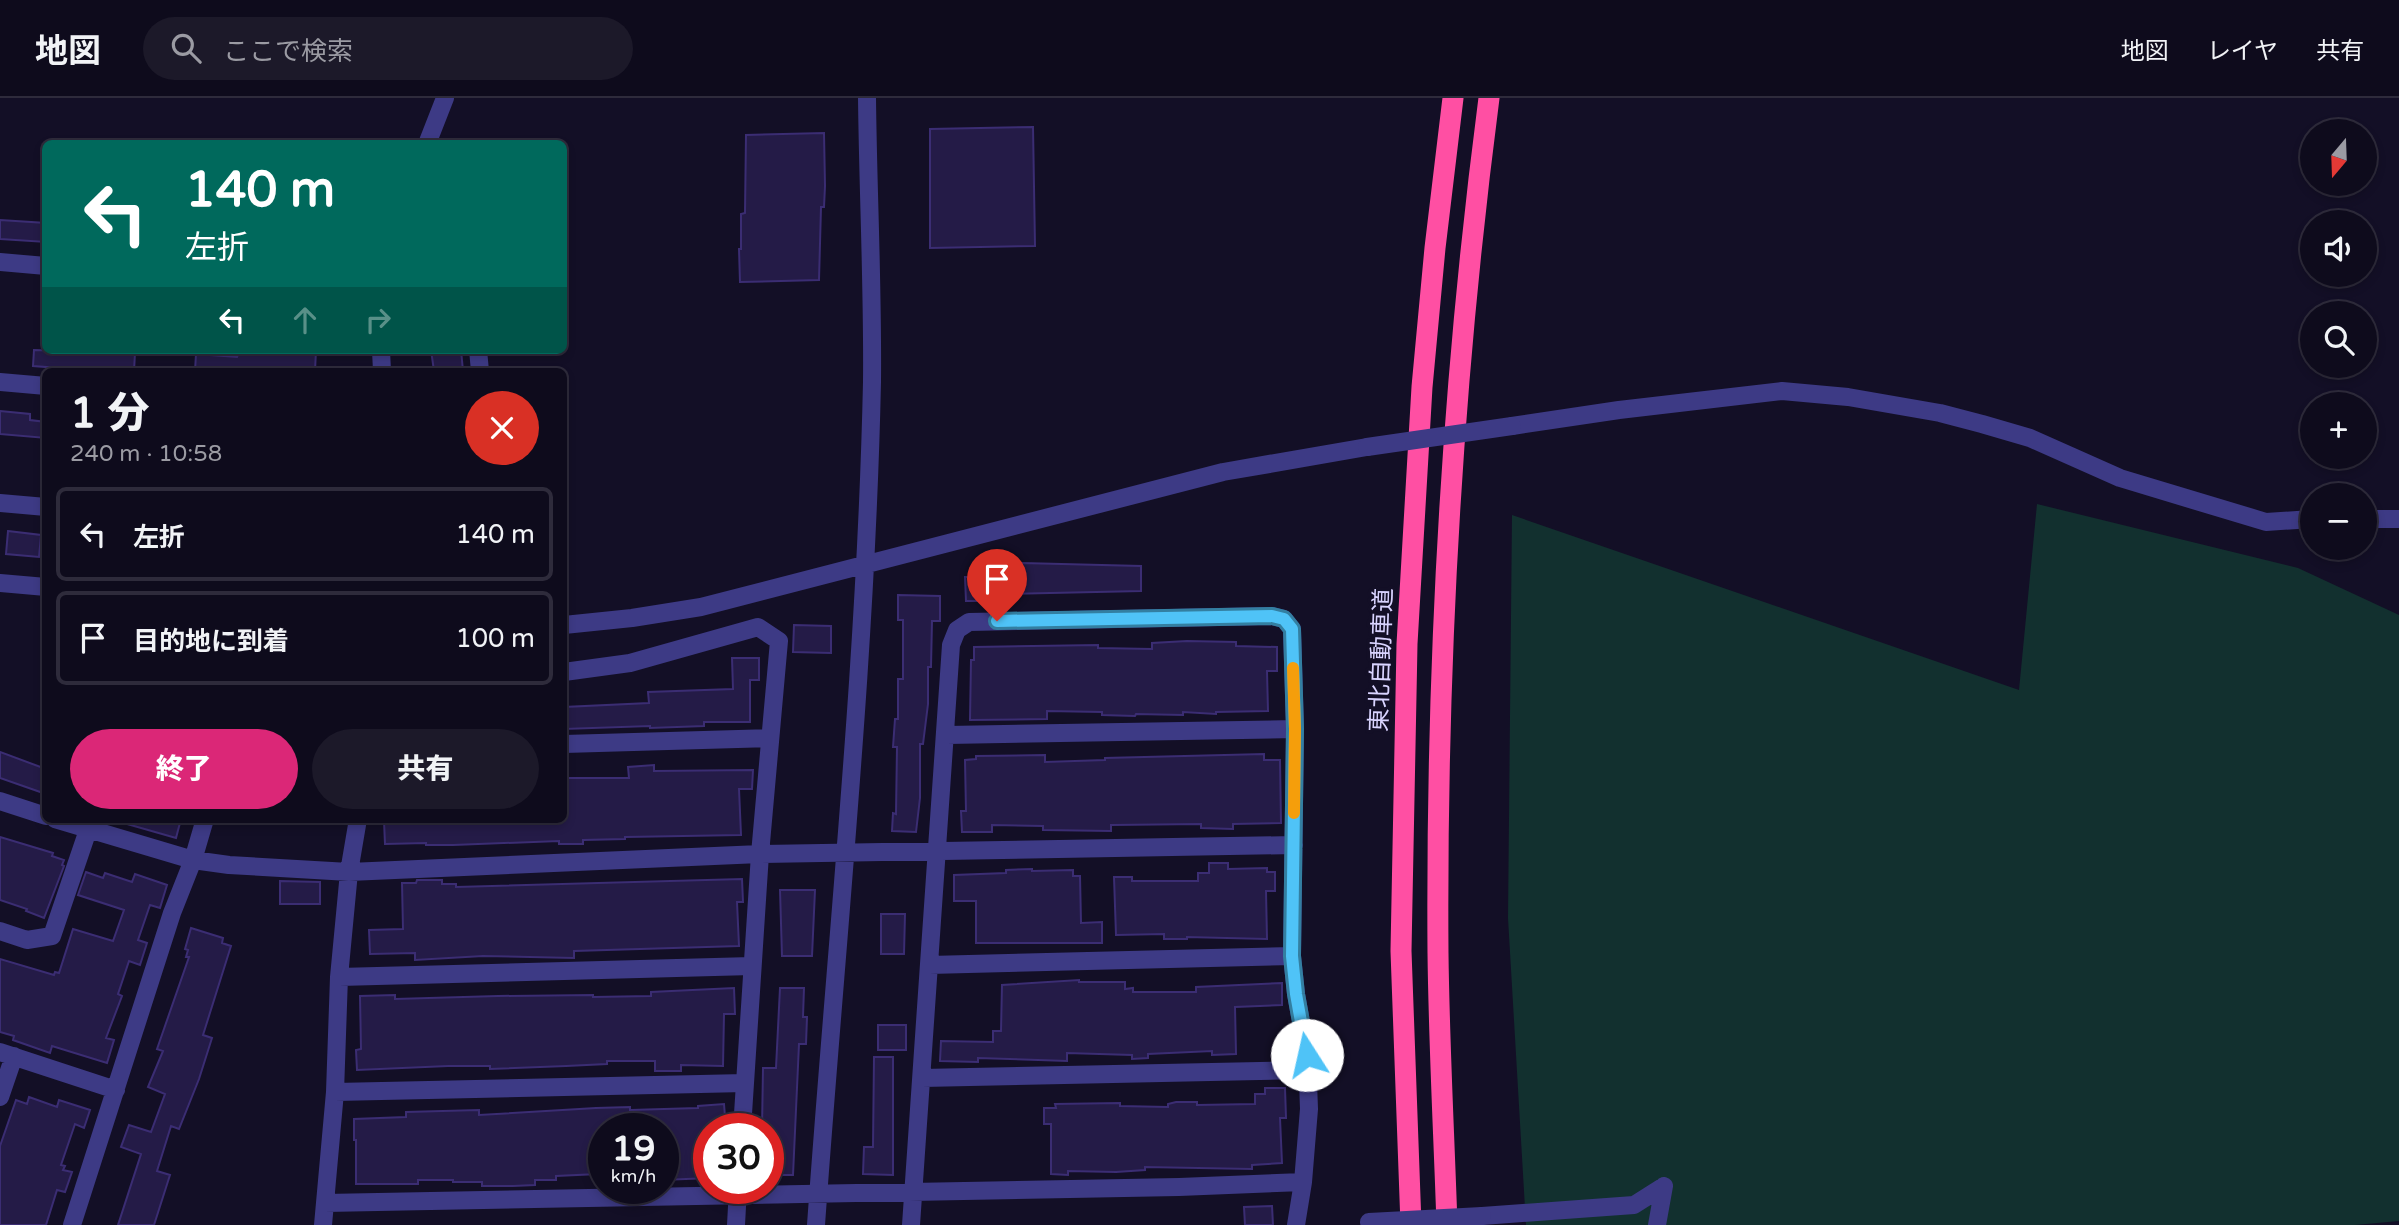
<!DOCTYPE html>
<html lang="ja">
<head>
<meta charset="utf-8">
<style>
	:root { --surface:#0e0b1c; --page:#1c1929; --text:#f1f3f6; --muted:#9b9ba3; --line:#2e2b3b; --accent:#db2777 }
	body { margin:0; font-family:"Varela Round","Noto Sans JP",sans-serif; background:var(--page); color:var(--text); height:100vh; display:flex; flex-direction:column; font-size:26px; white-space:nowrap }
	* { box-sizing:border-box; margin:0 }
	p { font-size:23px; color:var(--muted) }
	.icon { flex:none; width:38px; height:38px; fill:none; stroke:currentColor; stroke-width:2; stroke-linecap:round; stroke-linejoin:round }
	.map { position:relative; flex:1; overflow:hidden }
	.details { position:absolute; left:42px; top:270px; width:525px; height:455px; display:flex; flex-direction:column; background:var(--surface); border-radius:10px; box-shadow:0 4px 10px #0003,0 0 0 2px var(--line) }
	.details>* { flex:none }
	.top-card { position:absolute; left:42px; top:42px; width:525px; height:214px; border-radius:10px; box-shadow:0 4px 10px #0003,0 0 0 2px var(--line); background:#00695c; color:#fff; overflow:hidden }
	.needle { width:46px; rotate:199deg }
	.fabs { position:absolute; left:2300px; top:21px; display:grid; gap:14px }
	.fabs a { display:grid; place-items:center; width:77px; height:77px; border-radius:50%; background:var(--surface); box-shadow:0 4px 10px #0003,0 0 0 2px var(--line); font-size:35px }
	.speed { position:absolute; left:588px; top:1015px; display:flex; gap:14px; font-size:35px; font-weight:700; text-align:center }
	.speed>* { display:grid; place-content:center; width:91px; height:91px; border-radius:50%; background:var(--surface); box-shadow:0 4px 10px #0003,0 0 0 2px var(--line); line-height:1 }
	.speed small { font-size:18px; font-weight:400 }
	.speed .limit { border:10px solid #d22; background:#fff; color:#111 }
	.pin { position:absolute; display:grid; place-items:center; width:60px; height:60px; color:#fff; margin:-72px -30px; border-radius:50% 50% 50% 0; rotate:-45deg; box-shadow:0 0 7px #0007 }
	.pin .icon { rotate:45deg }
	.me { position:absolute; width:77px; margin:-38px; rotate:350deg; stroke-linejoin:round; filter:drop-shadow(0 0 5px #0008) }
	.turn { display:flex; align-items:center; gap:24px; height:147px; padding:0 28px; font-size:32px }
	.turn .icon { width:91px; height:91px; stroke-width:2.5 }
	.turn b { display:block; font-size:49px; line-height:60px }
	.lanes { display:flex; align-items:center; height:66px; padding:0 28px; background:#0003; justify-content:center; gap:35px; direction:ltr }
	.lanes .off { opacity:.35 }
	.round { display:grid; place-items:center; flex:none; width:74px; height:74px; border-radius:37px; background:var(--page) }
	.head { display:flex; align-items:center; justify-content:space-between; height:119px; padding:0 28px }
	h1 { font-size:42px; font-weight:800; line-height:52px }
	.button { display:flex; gap:14px; margin-top:auto; padding:14px 28px }
	.button a { flex:1; height:80px; border-radius:42px; background:var(--accent); color:#fff; font-size:28px; font-weight:800; line-height:80px; text-align:center }
	.button a+a { background:var(--page); color:var(--text) }
	ul { padding:0; list-style:none }
	li { display:flex; align-items:center; gap:21px; height:94px; margin:0 14px 10px; padding:0 14px; border:4px solid var(--line); border-radius:10px }
	li div { flex:1 }
	li b { display:block; font-size:26px }
	li em { font-style:normal }
	header { display:flex; align-items:center; gap:42px; box-sizing:border-box; height:98px; padding:0 35px; background:var(--surface); border-bottom:2px solid var(--line) }
	header strong { font-size:33px }
	nav { display:flex; gap:38px; margin-inline-start:auto; font-size:24px }
	.search { width:490px; height:63px; background:var(--page); display:flex; align-items:center; gap:18px; box-sizing:border-box; padding:0 24px; border-radius:38px; color:var(--muted); font-size:26px }
	.map>svg:first-child { display:block }
	.green { fill:#12302f }
	.building { fill:#241b47; stroke:#3b2d73; stroke-width:2 }
	.lines { fill:none; stroke-linecap:round; stroke-linejoin:round }
	.minor { stroke:#3d3a85; stroke-width:18 }
	.highway { stroke:#ff4fa3; stroke-width:21 }
	.minor-bridge { stroke:#3d3a85; stroke-width:18 }
	.route-casing { stroke:#337fa1; stroke-width:18 }
	.route { stroke:#4fc3f7; stroke-width:12 }
	.slow { stroke:#f59e0b; stroke-width:12 }
	.labels { text-anchor:middle; stroke-width:7; stroke-linejoin:round; paint-order:stroke }
	.street-label { font-size:24px; fill:#d9d4ff; stroke:#130f26 }
</style>
</head>
<body>
<header>
<strong>地図</strong>
<div class="search"><svg class="icon" aria-label="search" viewBox="0 0 24 24"><circle cx="10" cy="10" r="6"/><path d="M15 15l6 6"/></svg>ここで検索</div>
<nav><a>地図</a><a>レイヤ</a><a>共有</a></nav>
</header>
<div class="map">
<svg width="2399" height="1127" viewBox="0 0 2399 1127">
	<rect width="100%" height="100%" fill="#130f26"/>
	<!-- green -->
	<path class="green" d="M2037,406L2298,470L2399,517V1123L2355,1127H1526L1508,820L1512,417L2019,592Z"/>
	<!-- building -->
	<path class="building" d="M1033,29L1035,148L930,150V31Z
		M824,35L825,88L824,109H821L819,182L740,184L739,151H741V116L745,115L746,37Z
		M0,122L46,125V144L0,141Z
		M34,252L135,255L134,273H72V271L33,268Z
		M240,252H316L315,273H195L196,256L237,259Z
		M431,252H461L463,273H434Z
		M0,313L30,316V322L46,324V340L0,336Z
		M8,433L41,437L39,459L6,456Z
		M1022,465L1141,468V493L1002,496L1003,503H966L965,479L1011,478V470L1022,471Z
		M898,497L940,498V523H932L931,569H928V606L923,646H920V700L916,734L892,733L893,715L896,716L897,649H893L895,621H898V581H903V522H898Z
		M794,527L831,528V555L793,554Z
		M1187,543L1236,544V548L1277,549V573H1267L1268,613L1216,614V616L1183,614V617L1136,616L1135,618L1102,617V614L1047,613V621L970,622L971,562H974V549L1098,547V550L1152,551V545Z
		M732,560H759V582H750V624H704V628L650,630V628L564,631V609L649,605L648,594L733,591Z
		M0,654L46,671V696L0,680Z
		M1264,656V662H1280L1281,725L1233,726V731L1201,730V726L1111,727V733L1043,732V728L992,727V734H962L961,713H966L965,662L976,661V658L1045,657V664L1105,662V660Z
		M654,667V673L753,672L752,691H739L741,737L625,739V741L583,742V746H559V743L453,747H426V745L385,746L384,723L393,721H564V680H629L628,669Z
		M127,721H181L176,740L127,726Z
		M0,739L53,755L52,758L64,762L62,767L64,768L44,820L26,813L27,811L0,802Z
		M1209,765H1228V771L1267,770V774H1275V793H1266L1267,841L1187,839V841H1164V836L1116,837L1114,779H1132V783H1198V775H1209Z
		M1032,771V773L1073,772V778H1080L1081,825L1102,824V845H976V803H954V777L1006,775V772Z
		M86,774L103,780L105,775L132,784L135,776L167,787L160,810L150,807L138,842L147,845L140,867L129,863L118,896L122,898L106,940L114,942L107,965L52,948L50,955L13,942L14,938L0,934V861L54,877L55,874L59,875L73,831L113,843L124,812L78,797Z
		M742,781L743,804H737L739,848L574,853V860L483,858L415,862V855L370,856L369,832L403,831L402,785H416L417,782H442V786H456V789Z
		M280,783L320,784V806H280Z
		M780,792H815L812,858H782Z
		M881,816H905L904,856H881Z
		M191,830L223,840L222,845L231,848L203,937L212,940L199,981L179,1031L171,1028L157,1073L170,1077L154,1127H118L141,1056L121,1049L129,1027L151,1034L165,996L148,989L163,953L157,951L189,859H186L188,852L185,851Z
		M1079,882V884H1125V891L1133,890V894H1196V889L1282,885V907L1235,909L1236,956L1212,957V953L1148,956V960L1132,961V957L1067,955V963L978,960V964L940,963L941,943L993,944V933H1001L1002,887Z
		M734,890L735,916H724L723,968L681,967V973H655V963H607V966L566,968L490,971V968H448L357,972L356,952L361,951L360,898L395,897V901L498,898L593,897V899L651,898V894Z
		M780,890H804L803,919H807L806,946H799L793,1077H768V1031H762L763,970H776Z
		M878,927H906V952H878Z
		M874,959H893V1077L863,1076L864,1049H873Z
		M1265,990H1285L1286,1020H1280L1282,1065L1252,1067V1071L1145,1069V1072L1116,1074L1068,1073V1077L1051,1076V1026H1044V1010H1056L1055,1006L1120,1005V1008L1168,1009V1006L1176,1004H1197V1007L1255,1006V996H1265Z
		M29,999L57,1009L59,1002L90,1012L84,1030L75,1026L61,1067L65,1068L63,1072L72,1074L65,1094L57,1092L46,1127H0V1048L16,1002L27,1006Z
		M724,1006L726,1031H709V1080L663,1082V1031H604V1034H596L598,1076L556,1078V1082H535V1087L513,1088H482V1084H453V1082H418V1086H356V1042H354V1021L406,1019V1014L479,1012V1017L596,1010L630,1009V1012L698,1010V1008Z
		M1272,1108L1273,1127H1245L1244,1109Z"/>
	<g class="lines">
		<!-- minor -->
		<path class="minor" d="M427,46L445,0
			M0,164L46,168
			M381,252L382,273
			M478,252L480,273
			M0,284L46,288
			M1512,328L1619,312L1782,293L1848,299L1940,315L1982,326L2030,340L2120,380L2266,424L2312,421
			M0,405L46,409
			M2364,421H2399
			M0,485L46,489
			M564,527L632,520L701,509L1223,374L1367,349
			M564,574L630,565L758,529L779,543L760,756L742,1031
			M947,637L1295,631
			M564,646L770,640
			M0,703L46,718
			M55,721L193,762L229,767L349,774L760,756L1294,747
			M0,833L27,842L52,838L88,732
			M929,867L1292,858
			M339,879L752,868
			M0,954L116,992
			M922,980L1308,972
			M335,994L745,985
			M0,999L14,958
			M325,1105L1179,1089L1303,1084
			M1482,1118L1634,1107L1664,1088
			M72,1127L172,815L193,762L205,721
			M323,1127L335,994L339,879L349,774L358,721
			M736,1127L738,1090
			M816,1127C836,846 866,565 872,284C873,189 868,94 867,0
			M911,1127L951,547L957,532L969,524L1272,518L1284,521L1292,531L1295,631L1292,858L1296,896L1307,957L1309,1011L1303,1084L1296,1127
			M1657,1127L1664,1088"/>
		<!-- highway -->
		<path class="highway" d="M1411,1127L1401,853L1407,546L1422,289L1435,150L1453,0
			M1447,1127C1444,1036 1439,945 1438,855C1436,569 1452,283 1489,0"/>
		<!-- minor-bridge -->
		<path class="minor-bridge" d="M1367,349L1512,328
			M1369,1124L1482,1118"/>
	</g>
	<g class="lines">
		<defs>
			<path id="route" d="M997,523L1272,518L1284,521L1292,531L1295,631L1292,858L1296,896L1307,957"/>
		</defs>
		<!-- route casing -->
		<use href="#route" class="route-casing"/>
		<!-- route -->
		<use href="#route" class="route"/>
		<!-- slow -->
		<path class="slow" d="M1293,570L1295,631L1294,715"/>
	</g>
	<g class="labels">
		<!-- street labels -->
		<g class="street-label">
			<text transform="translate(1381 562) rotate(-88)" y="8">東北自動車道</text>
		</g>
	</g>
</svg>
<div class="fabs">
<a><svg class="needle" viewBox="-14 -14 28 28"><path d="M0-13l5 13h-10z" fill="#e53935"/><path d="M0 13l5-13h-10z" fill="#9b9ba3"/></svg></a>
<a><svg class="icon" aria-label="sound" viewBox="0 0 24 24"><path d="M4 9h4l5-4v14l-5-4H4zM17 9q2 3 0 6"/></svg></a>
<a><svg class="icon" aria-label="search" viewBox="0 0 24 24"><circle cx="10" cy="10" r="6"/><path d="M15 15l6 6"/></svg></a>
<a>+</a>
<a>−</a>
</div>
<div class="speed"><div>19<small>km/h</small></div><div class="limit">30</div></div>
<div class="pin" style="left:997px;top:523px;background:#d93025"><svg class="icon" aria-label="arrive" viewBox="0 0 24 24"><path d="M6 21V4h12l-3 4 3 4H6"/></svg></div>
<svg class="me" style="left:1307px;top:957px" viewBox="-20 -20 40 40"><circle r="19" fill="#fff"/><path d="M0-13L10 11 0 6-10 11z" fill="#4fc3f7"/></svg>
<div class="top-card">
<div class="turn"><svg class="icon" aria-label="left" viewBox="0 0 24 24"><path d="M17 20v-9H6M10 6l-5 5 5 5"/></svg><div><b>140 m</b>左折</div></div>
<div class="lanes"><svg class="icon" aria-label="left" viewBox="0 0 24 24"><path d="M17 20v-9H6M10 6l-5 5 5 5"/></svg><svg class="icon off" aria-label="ahead" viewBox="0 0 24 24"><path d="M12 20V5M6 11l6-6 6 6"/></svg><svg class="icon off" aria-label="right" viewBox="0 0 24 24"><path d="M7 20v-9h11M14 6l5 5-5 5"/></svg></div>
</div>
<section class="details">
<div class="head"><div><h1>1 分</h1><p>240 m · 10:58</p></div><a class="round" style="background:#d93025;color:#fff"><svg class="icon" aria-label="close" viewBox="0 0 24 24"><path d="M6 6l12 12M18 6L6 18"/></svg></a></div>
<ul>
<li><svg class="icon" aria-label="left" viewBox="0 0 24 24"><path d="M17 20v-9H6M10 6l-5 5 5 5"/></svg><div><b>左折</b></div><em>140 m</em></li>
<li><svg class="icon" aria-label="arrive" viewBox="0 0 24 24"><path d="M6 21V4h12l-3 4 3 4H6"/></svg><div><b>目的地に到着</b></div><em>100 m</em></li>
</ul>
<div class="button"><a>終了</a><a>共有</a></div>
</section>
</div>
</body>
</html>
